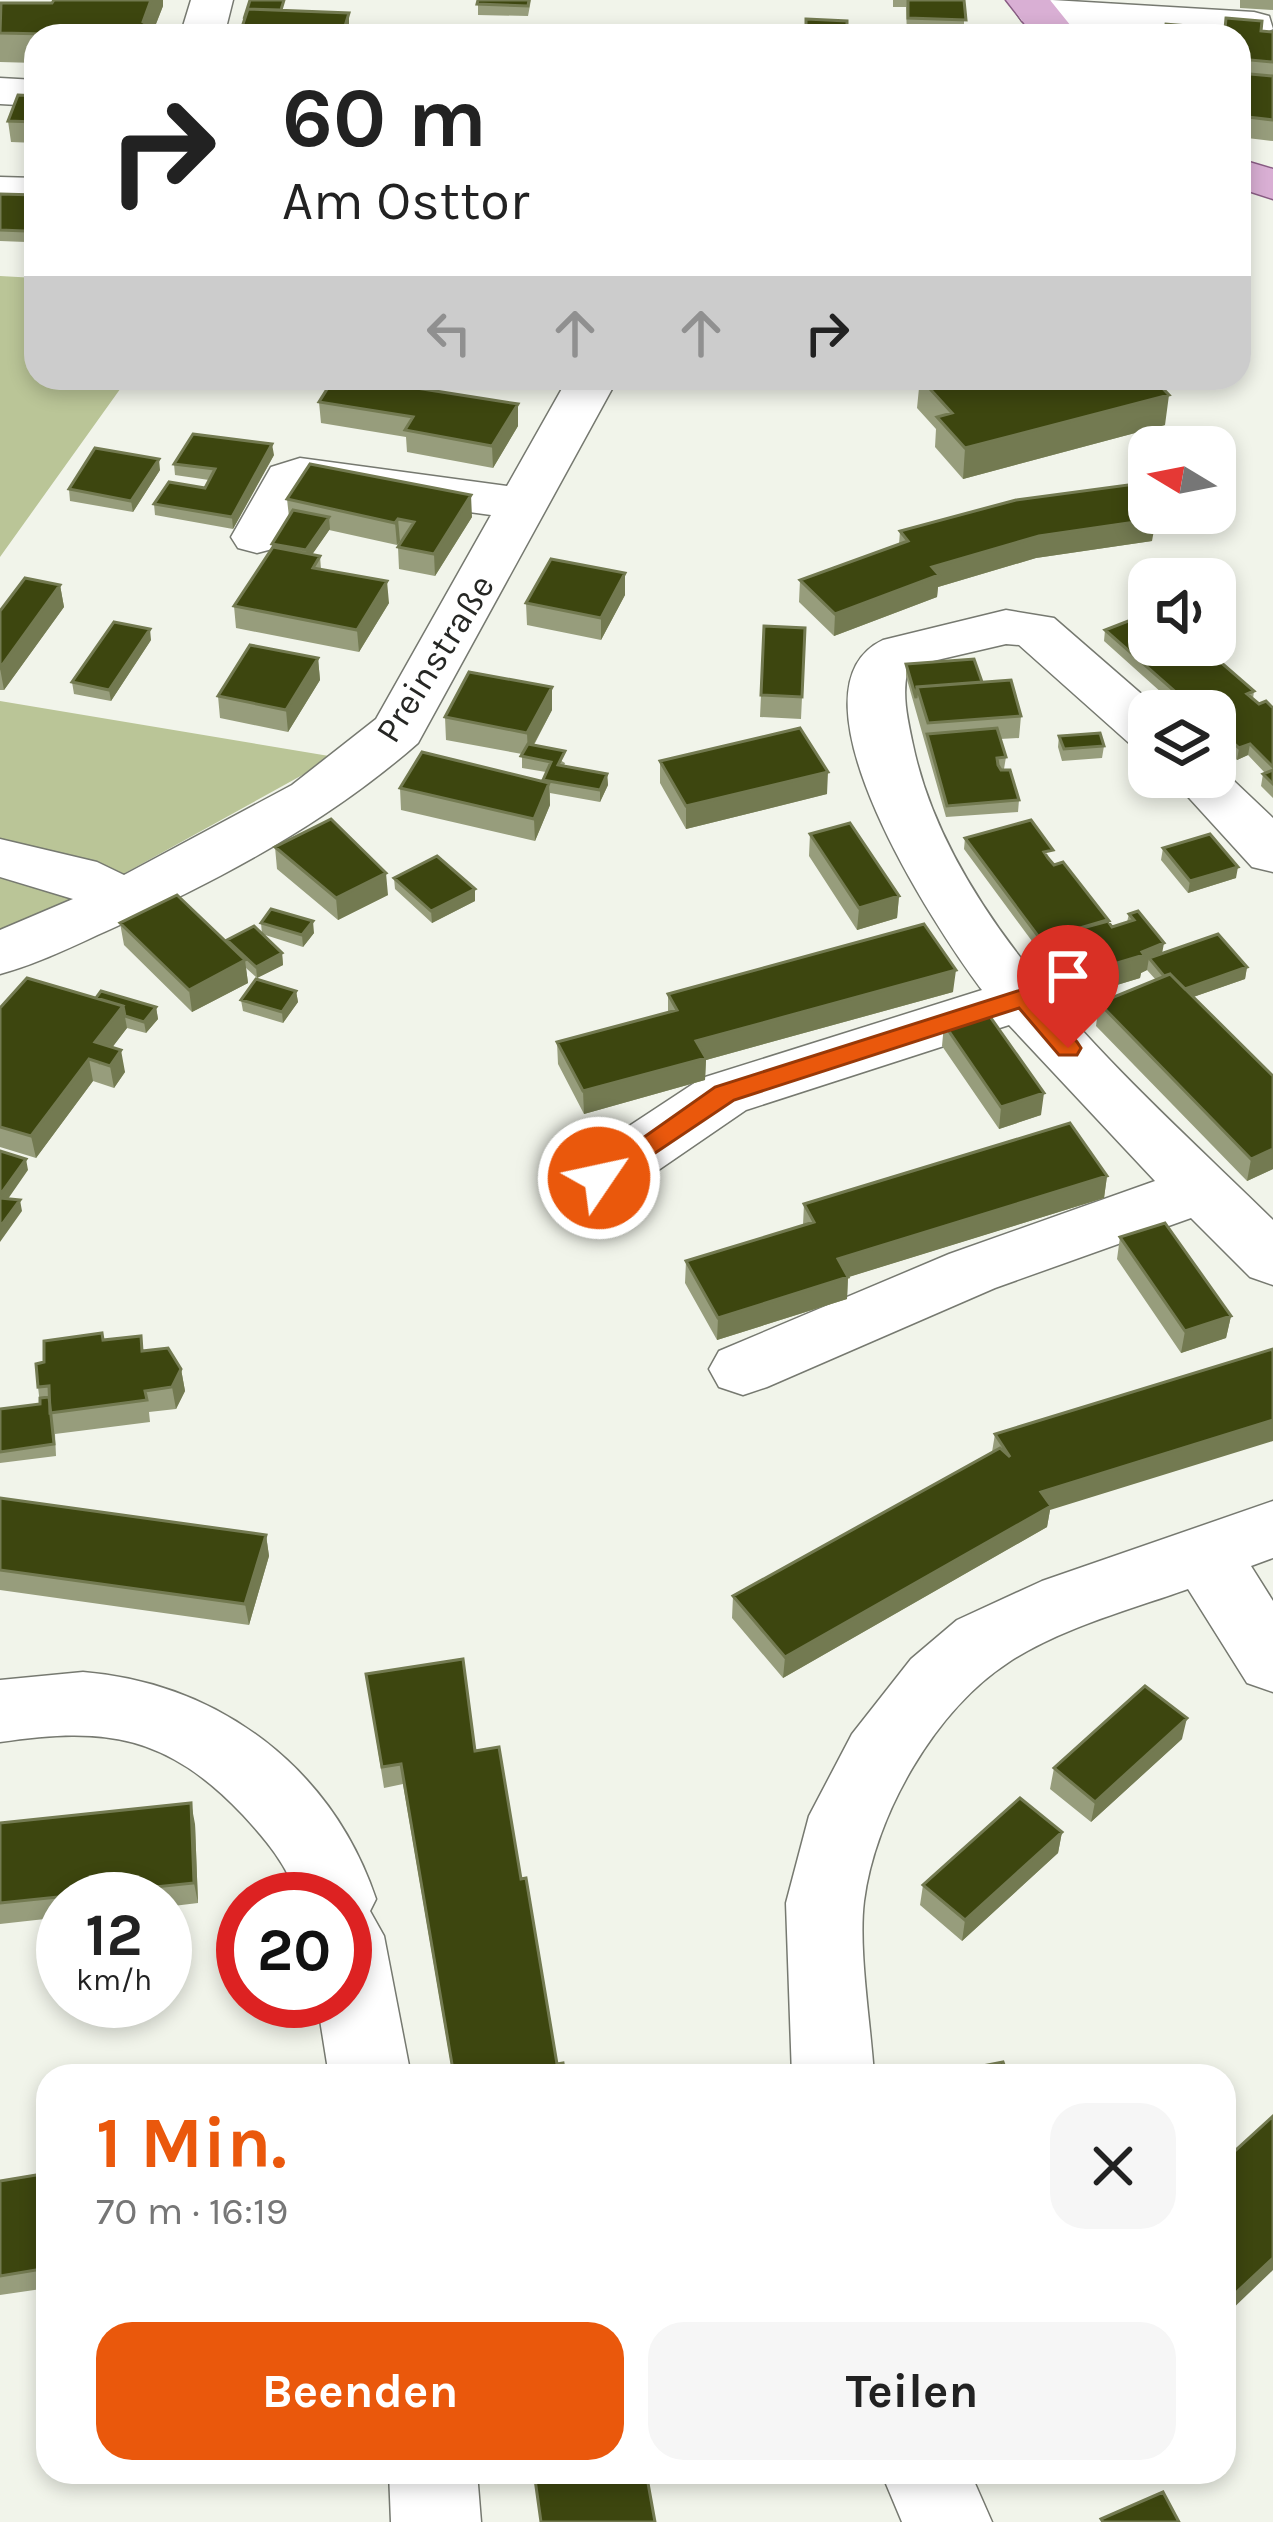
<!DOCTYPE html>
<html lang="de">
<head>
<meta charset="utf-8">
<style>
	:root { --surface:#fff; --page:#f6f6f6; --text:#222; --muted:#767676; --accent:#ea580c }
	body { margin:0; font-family:Karla,sans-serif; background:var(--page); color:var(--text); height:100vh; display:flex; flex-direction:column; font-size:45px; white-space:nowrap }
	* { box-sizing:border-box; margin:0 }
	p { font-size:39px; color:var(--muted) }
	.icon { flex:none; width:66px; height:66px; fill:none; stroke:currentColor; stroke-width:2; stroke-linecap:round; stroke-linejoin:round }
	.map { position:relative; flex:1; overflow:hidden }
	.sheet { position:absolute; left:36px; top:2064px; width:1200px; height:420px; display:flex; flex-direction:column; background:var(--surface); border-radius:36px; box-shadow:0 6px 18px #0003 }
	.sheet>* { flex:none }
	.guide { position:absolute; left:24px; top:24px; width:1227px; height:366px; border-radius:36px; box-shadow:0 6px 18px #0003; background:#fff; color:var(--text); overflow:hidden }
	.needle { width:78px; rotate:280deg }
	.fabs { position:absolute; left:1128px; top:426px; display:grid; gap:24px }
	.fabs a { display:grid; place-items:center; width:108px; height:108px; border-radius:24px; background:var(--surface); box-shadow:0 6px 18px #0003; font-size:60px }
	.speed { position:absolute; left:36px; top:1872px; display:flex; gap:24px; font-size:60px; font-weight:700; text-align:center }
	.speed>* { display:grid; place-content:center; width:156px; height:156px; border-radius:50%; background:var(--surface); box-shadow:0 6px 18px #0003; line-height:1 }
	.speed small { font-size:30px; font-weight:400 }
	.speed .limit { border:18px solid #d22; background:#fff; color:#111 }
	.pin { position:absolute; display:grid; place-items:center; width:102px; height:102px; color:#fff; margin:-123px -51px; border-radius:50% 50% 50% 0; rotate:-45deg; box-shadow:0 0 12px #0007 }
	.pin .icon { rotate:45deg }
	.me { position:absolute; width:132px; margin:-66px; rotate:56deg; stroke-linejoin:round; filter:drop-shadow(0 0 9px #0008) }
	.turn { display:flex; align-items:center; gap:42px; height:252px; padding:0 60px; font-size:54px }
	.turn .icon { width:156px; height:156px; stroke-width:2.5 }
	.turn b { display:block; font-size:84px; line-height:102px }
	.lanes { display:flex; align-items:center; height:114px; padding:0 60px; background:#0003; justify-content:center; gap:60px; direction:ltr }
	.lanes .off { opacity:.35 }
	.round { display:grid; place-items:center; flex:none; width:126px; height:126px; border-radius:36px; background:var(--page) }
	.overview { display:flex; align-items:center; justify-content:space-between; height:204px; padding:0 60px }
	h1 { font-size:72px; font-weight:700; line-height:90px; color:var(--accent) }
	.primary-button { display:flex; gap:24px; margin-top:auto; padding:24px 60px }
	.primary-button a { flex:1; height:138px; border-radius:36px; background:var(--accent); color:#fff; font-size:48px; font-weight:700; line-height:138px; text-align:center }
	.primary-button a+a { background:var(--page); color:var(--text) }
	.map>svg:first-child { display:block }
	.green { fill:#bac597 }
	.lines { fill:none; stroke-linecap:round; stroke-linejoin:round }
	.minor-casing { stroke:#767970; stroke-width:3 }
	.major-casing { stroke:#895c84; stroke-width:3 }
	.minor { fill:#fff; fill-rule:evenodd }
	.major { fill:#d9afd4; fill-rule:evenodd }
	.wall { fill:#979d7c }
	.shaded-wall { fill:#737a51 }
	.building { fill:#3d460f; stroke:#737a51; stroke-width:3 }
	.route { fill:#ea580c; stroke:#983908; stroke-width:3 }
	.labels { text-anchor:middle; stroke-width:12; stroke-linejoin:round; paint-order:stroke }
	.street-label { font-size:36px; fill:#262724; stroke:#fff }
</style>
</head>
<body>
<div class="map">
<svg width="1273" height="2522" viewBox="0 0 1273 2522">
	<rect width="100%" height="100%" fill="#f1f4ea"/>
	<!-- green -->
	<path class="green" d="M0,276L36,278V378H128L0,557Z
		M0,701L335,757L0,942Z"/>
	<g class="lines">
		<defs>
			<path id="minor" d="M191,0H233L224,36H180Z
				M1052,0L1254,12L1269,16L1273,29L1254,38L1037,25L1022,21L1016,12L1022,3Z
				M0,78L36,80V106L0,104Z
				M0,177L36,178V206L0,205Z
				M568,378H618L418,743C327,823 221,879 111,929C75,945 38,964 0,974V930L73,899L0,877V839L97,862L124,875L292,785L376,719L491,515L309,490L276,548L257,553L238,548L231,537L271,467L300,458L507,486Z
				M1006,610L1054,618L1161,711H1149V748L1129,743L1019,645L1006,644L920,664L907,673C902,697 908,721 913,745C952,931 1142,1091 1273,1220V1285L1250,1277L1191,1218L995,1288L767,1387L743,1395L719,1387L709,1369L719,1351L949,1254L1155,1181L1009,1025L746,1110L622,1195L599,1201L576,1195L567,1178L576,1161L702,1078L982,990C939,933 777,690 883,640Z
				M1215,763L1273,818V872L1252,867L1170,777H1215Z
				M1273,1501V1558L1251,1566L1273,1601V1692L1247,1683L1188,1589C1129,1610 1061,1628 1009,1662C935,1710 875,1815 864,1901C858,1950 871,2025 874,2076H792L786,1903L809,1816L852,1734L911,1659L957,1620L1042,1581Z
				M83,1672C219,1683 332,1768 376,1899L370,1911L384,1936L411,2076H329L317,2001H345V1899H298C288,1866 266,1840 243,1815C167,1735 106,1726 0,1742V1680Z
				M389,2472H477L481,2522H391Z
				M881,2472H970L992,2522H902Z"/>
			<path id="major" d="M1006,0H1050L1079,36H1034Z
				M1239,159L1273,169V199L1239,188Z"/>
		</defs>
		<!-- minor casing -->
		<use href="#minor" class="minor-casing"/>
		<!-- major casing -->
		<use href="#major" class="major-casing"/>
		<!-- minor -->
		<use href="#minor" class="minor"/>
		<!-- major -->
		<use href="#major" class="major"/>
	</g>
	<!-- wall -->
	<path class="wall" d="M478,0H531L528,16L478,15Z
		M893,0H964V36H907L906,7H893Z
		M1240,0H1273V10L1240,8Z
		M52,3L163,6L154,29L155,36H36V63L0,62V4Z
		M1225,29L1273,32V141L1239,137V36Z
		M36,96V143L11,142L8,121Z
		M0,194L36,195V217L26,242L0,241Z
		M334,378H394V384L518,404V426L493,468L407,452L406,437L321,423L319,402Z
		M920,378L1165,425L963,479L935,447L936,429L917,408Z
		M274,455L233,529L155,515L154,504L205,488L209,480L175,475L174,464Z
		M160,470L133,512L70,501L69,489Z
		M287,499L472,517L435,576L399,569L398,547L402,542L397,545L329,530L312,554L320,556L321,569L389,603L359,652L236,628L234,606L272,548V544L289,517Z
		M900,531L1152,541L1036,558L938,587L937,597L834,636L799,602L800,580L899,544Z
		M625,573V595L601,640L527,625L526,603Z
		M60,585L64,607L4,690H0V611Z
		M1105,630L1149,645L1254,691L1253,699L1259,704L1273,708V798L1261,786L1263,774L1265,773L1248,755L1237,760L1215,740V711H1182L1104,641Z
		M151,640L111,701L74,694L72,682Z
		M318,658L320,680L288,732L220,718L218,696Z
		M906,664L982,682L1021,716L1019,738L1000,739L1006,757L1004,769H1000L1019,800L1018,812L946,817L906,676Z
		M761,695L802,697L801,719L760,717Z
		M552,710L534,745L565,763L564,766L607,774L608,785L600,802L550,793V805L535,841L401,810L400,788L543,782L546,772L522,768V754L446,740L445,717Z
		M1059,736L1104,746L1102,758L1062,761L1058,747Z
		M660,761L827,794L686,829L660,783Z
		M810,834L899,896L897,918L857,930L809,856Z
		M965,838L1051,861L1112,927L1127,922L1129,914L1162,953L1247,967L1245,979L1193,997L1273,1076V1169L1247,1181L1096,1026L1099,1003L1156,980L1147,970L1141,973L1140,978L1074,998L964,849Z
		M275,847L388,895L338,920L277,869Z
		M1163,848L1236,878L1188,893L1161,860Z
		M394,878L475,901L432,923L395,889Z
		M120,923L228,944L227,940L262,934L261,923L314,933L303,947L262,934L282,953L283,965L257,978L246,968L248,983L192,1012L124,945Z
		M296,991L298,1002L283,1023L243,1011L241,1000Z
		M953,992L706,1060L705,1080L584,1114L558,1064L557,1042L668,1012V994Z
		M96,998L156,1007L158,1019L146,1033L127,1028L112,1047L125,1072L114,1088L93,1081L36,1158L0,1147V1008Z
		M944,1024L1041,1115L999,1129L942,1046Z
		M1107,1176L1104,1198L848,1277L847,1299L717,1340L685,1283L686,1261L803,1225L804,1204Z
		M1120,1237L1231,1316L1226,1338L1181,1353L1117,1259Z
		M104,1340L143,1351L181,1369L185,1391L176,1409L149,1412L150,1422L55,1434L56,1456L0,1463V1409L40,1404L38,1387L44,1362Z
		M995,1434L1050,1510L1047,1527L783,1678L732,1618L733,1596L992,1452Z
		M0,1498L266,1535L269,1556L249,1625L0,1590Z
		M366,1674L475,1751L521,1879L557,2064L565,2076H453L403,1784L384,1788Z
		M1182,1739L1091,1822L1050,1789L1054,1768Z
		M0,1823L195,1824L198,1903L165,1907V1899H63V1917L0,1924Z
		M1062,1832L1058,1853L962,1941L920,1905L923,1885Z
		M48,2173V2288L0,2295V2181Z"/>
	<!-- shaded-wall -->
	<path class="shaded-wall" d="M151,0H163V6L154,29L155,36H141L143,22Z
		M349,13V36H342Z
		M36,201V217L26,242L25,231Z
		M1169,395L1165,425L963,479L965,448Z
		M518,404V426L493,468L492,446Z
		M272,444L274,455L233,529L232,517Z
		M159,459L160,470L133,512L131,501Z
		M471,495L472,517L435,576L434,554Z
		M329,517L330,529L307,562L306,550Z
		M398,519L400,541L397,545L395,523Z
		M1156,519L1152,541L1036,558L938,587L937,597L834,636L835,614L932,567L1039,536Z
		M625,573V595L601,640V618Z
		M387,581L389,603L359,652L357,630Z
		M60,585L64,607L4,690L0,668Z
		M150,629L151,640L111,701L109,690Z
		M318,658L320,680L288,732L286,710Z
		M552,687V710L528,755L527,733Z
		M1250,744L1248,755L1237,760L1239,748Z
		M828,772L827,794L686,829V806Z
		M607,774L608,785L600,802V790Z
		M549,783L550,805L535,841L534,819Z
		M1238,867L1236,878L1188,893L1190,881Z
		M386,873L388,895L338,920L336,898Z
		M475,889V901L432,923L431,911Z
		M899,896L897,918L857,930L859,908Z
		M313,921L314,933L303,947L302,935Z
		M1164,943L1160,965L1149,958L1147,970L1141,973L1140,978L1074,998L1077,975Z
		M282,953L283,965L257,978L256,967Z
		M245,960L248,983L192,1012L189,990Z
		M1247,967L1245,979L1176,1003L1178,991Z
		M956,970L953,992L706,1060L705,1080L584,1114L583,1091L696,1041Z
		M296,991L298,1002L283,1023L282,1012Z
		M123,1006L127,1028L99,1065L95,1042Z
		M156,1007L158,1019L146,1033L144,1022Z
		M121,1050L125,1072L114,1088L110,1066Z
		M89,1059L93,1081L36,1158L31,1136Z
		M1044,1093L1041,1115L999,1129L1001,1107Z
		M1273,1149V1169L1247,1181L1251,1159Z
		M26,1159L28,1170L1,1209L0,1195Z
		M1107,1176L1104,1198L836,1281L838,1259Z
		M20,1200L22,1211L0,1242V1227Z
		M848,1277L847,1299L717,1340L718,1318Z
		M1231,1316L1226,1338L1181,1353L1185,1331Z
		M181,1369L185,1391L176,1409L172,1387Z
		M1273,1420V1441L1050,1510L1047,1527L783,1678L785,1657L1041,1492Z
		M266,1535L269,1556L249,1625L245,1604Z
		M1187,1718L1182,1739L1091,1822L1095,1802Z
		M191,1803L195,1824L198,1903L194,1883Z
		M1062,1832L1058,1853L962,1941L965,1920Z
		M1273,2258V2270L1224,2317V2304Z"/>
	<!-- building -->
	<path class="building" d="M54,0H151L143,22L154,29L141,36L0,33L1,3H52Z
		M250,0H284L281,10L248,9L244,19Z
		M478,0H529L528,6L477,4Z
		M908,0H964L966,20L908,18Z
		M248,9L349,13L342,36H239Z
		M1226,18L1262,21L1261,31L1273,32V62L1239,59V36H1164L1166,24L1225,29Z
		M806,19L847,21V36H806Z
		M372,27L447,30L446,36H370Z
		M634,28L740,33V36H632Z
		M451,29L471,30L470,36H449Z
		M494,32L566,34V36H493Z
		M1239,73L1273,76V120L1239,116Z
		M18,95L36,96V122L8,121Z
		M0,194L36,195V201L25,231L0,230Z
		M334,378H388L385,383L518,404L492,446L405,430L413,417L319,402Z
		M920,378H1153L1169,395L965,448L937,417L952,413Z
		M193,434L272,444L232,517L154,504L169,482L205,488L215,469L174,464Z
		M95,448L159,459L131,501L69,489Z
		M310,464L471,495L434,554L398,547L414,522L398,519L395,523L287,499Z
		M1135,484L1149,508V513H1152L1156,519L1039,536L932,567L939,575L835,614L800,580L908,541L900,531L1016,500Z
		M293,510L329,517L306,550L272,544Z
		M273,547L320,556L313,568L387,581L357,630L234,606Z
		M551,559L625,573L601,618L526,603Z
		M25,578L60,585L0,668V611Z
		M1149,613V645H1201L1254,691L1247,694L1259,704L1266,701L1273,708V767L1250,744L1239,748L1215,727V711H1197L1105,630Z
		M114,622L150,629L109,690L72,682Z
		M764,626L805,628L802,697L761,695Z
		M250,645L318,658L286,710L218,696Z
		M974,659L982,682L917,687L916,698L906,664Z
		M469,672L552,687L527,733L445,717Z
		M1011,680L1021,716L928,723L917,687Z
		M800,728L828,772L686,806L660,761Z
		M997,728L1006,757L997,758L998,765L1001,770H1010L1019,800L947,806L927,734Z
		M1100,733L1104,746L1064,749L1059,736Z
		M528,744L565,751L558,765L607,774L600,790L543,780L551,762L521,756Z
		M422,752L549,783L534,819L400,788Z
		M1273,770V784L1263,774Z
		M331,819L386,873L336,898L275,847Z
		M1031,820L1053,850L1044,852L1048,858L1054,865L1063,862L1109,921L1049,937L1047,948L965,838Z
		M850,823L899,896L859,908L810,834Z
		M1210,834L1238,867L1190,881L1163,848Z
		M437,856L475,889L431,911L394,878Z
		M177,895L245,960L189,990L120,923Z
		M271,909L313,921L302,935L261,923Z
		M1138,911L1164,943L1142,952L1144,955L1077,975L1049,937L1107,920L1112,927L1134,920L1129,914Z
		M924,924L956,970L696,1041L706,1058L583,1091L557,1042L677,1010L668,994Z
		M254,926L282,953L256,967L227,940Z
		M1218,934L1247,967L1185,989L1170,974L1164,976L1149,958Z
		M1170,974L1273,1076V1149L1251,1159L1099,1003Z
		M27,978L123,1006L95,1042L121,1050L110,1066L89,1059L31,1136L0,1127V1008Z
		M256,979L296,991L282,1012L241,1000Z
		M101,991L156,1007L144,1022L125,1016L123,1006L96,998Z
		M986,1011L1044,1093L1001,1107L944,1024Z
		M1070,1123L1107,1176L838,1259L848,1277L718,1318L686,1261L814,1222L804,1204Z
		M0,1151L26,1159L0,1195Z
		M0,1198L20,1200L0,1227Z
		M1165,1223L1231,1316L1185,1331L1120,1237Z
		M102,1333L103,1340L141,1336L142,1351L168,1348L181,1369L172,1387L145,1391L147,1400L50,1413L49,1386L38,1387L36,1364L44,1362V1341Z
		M1273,1349V1420L1041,1492L1051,1506L785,1657L733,1596L1000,1448L1010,1457L995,1434Z
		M49,1397L54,1444L0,1452V1409L40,1404V1398Z
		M0,1498L266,1535L245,1604L0,1570Z
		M463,1659L475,1751L499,1747L521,1879L526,1878L557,2064L563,2063L565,2076H454L401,1764L382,1767L366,1674Z
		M1145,1686L1187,1718L1095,1802L1054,1768Z
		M1020,1798L1062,1832L965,1920L923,1885Z
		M191,1803L194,1883L0,1903V1823Z
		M1003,2062L1008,2076H942L941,2074Z
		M1273,2116V2258L1224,2304V2161Z
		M48,2173V2268L0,2276V2181Z
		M534,2472H646L655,2522H541Z
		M1163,2492L1179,2522H1103L1101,2519Z"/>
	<!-- route -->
	<path class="route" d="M1024,989L1033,992L1077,1042L1081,1048L1077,1055H1059L1019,1008L734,1100L609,1184L599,1187L586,1178L715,1087Z"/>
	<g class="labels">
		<!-- street labels -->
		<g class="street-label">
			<text transform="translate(434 658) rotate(-58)" y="13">Preinstraße</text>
		</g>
	</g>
</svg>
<div class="fabs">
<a><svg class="needle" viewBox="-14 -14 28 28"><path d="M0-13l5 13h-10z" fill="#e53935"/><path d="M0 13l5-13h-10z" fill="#767676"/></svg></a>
<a><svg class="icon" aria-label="sound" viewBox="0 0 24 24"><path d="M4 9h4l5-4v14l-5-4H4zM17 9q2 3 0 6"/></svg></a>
<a><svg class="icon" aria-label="layers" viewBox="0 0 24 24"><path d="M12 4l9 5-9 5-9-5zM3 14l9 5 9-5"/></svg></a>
</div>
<div class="speed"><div>12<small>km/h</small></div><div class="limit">20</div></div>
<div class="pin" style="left:1068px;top:1048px;background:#d93025"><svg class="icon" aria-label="arrive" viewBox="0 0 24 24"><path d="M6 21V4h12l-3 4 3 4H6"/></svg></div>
<svg class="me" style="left:599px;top:1178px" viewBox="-20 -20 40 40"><circle r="17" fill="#ea580c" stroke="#fff" stroke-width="3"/><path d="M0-11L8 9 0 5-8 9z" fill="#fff"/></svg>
<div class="guide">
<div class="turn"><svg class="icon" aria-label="right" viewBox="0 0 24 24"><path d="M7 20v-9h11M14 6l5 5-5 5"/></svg><div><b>60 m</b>Am Osttor</div></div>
<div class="lanes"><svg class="icon off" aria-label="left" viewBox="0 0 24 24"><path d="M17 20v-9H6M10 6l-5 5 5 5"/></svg><svg class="icon off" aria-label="ahead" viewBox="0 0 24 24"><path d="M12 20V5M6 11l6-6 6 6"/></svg><svg class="icon off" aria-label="ahead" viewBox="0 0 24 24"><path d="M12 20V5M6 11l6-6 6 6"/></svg><svg class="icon" aria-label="right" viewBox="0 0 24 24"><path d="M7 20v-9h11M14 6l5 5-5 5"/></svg></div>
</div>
<section class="sheet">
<div class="overview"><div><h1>1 Min.</h1><p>70 m · 16:19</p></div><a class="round"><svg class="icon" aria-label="close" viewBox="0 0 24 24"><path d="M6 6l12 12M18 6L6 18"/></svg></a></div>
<div class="primary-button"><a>Beenden</a><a>Teilen</a></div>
</section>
</div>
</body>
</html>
